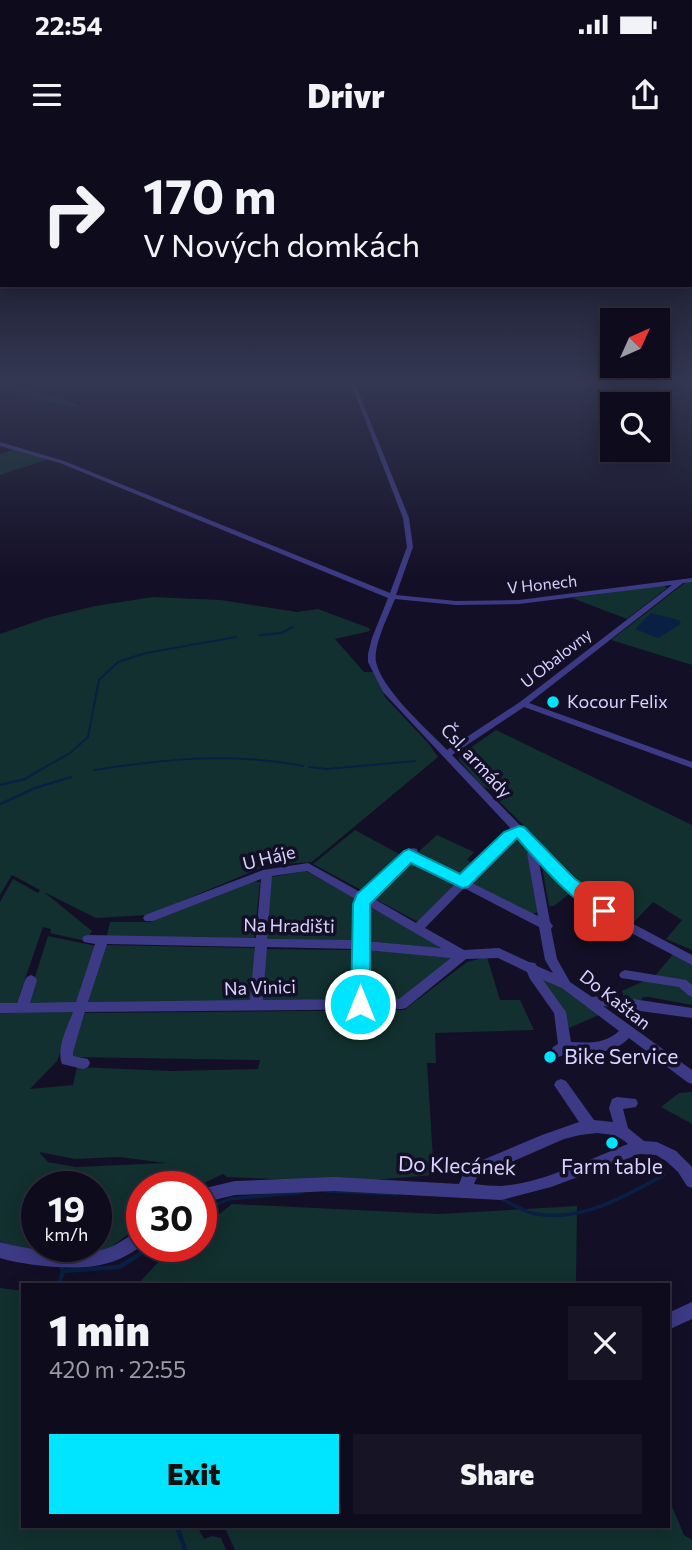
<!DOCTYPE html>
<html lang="en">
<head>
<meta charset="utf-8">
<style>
	:root { --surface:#0e0b1c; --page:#171425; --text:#f1f3f6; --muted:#9b9ba3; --line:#2e2b3b; --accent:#00e5ff }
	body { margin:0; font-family:Commissioner,sans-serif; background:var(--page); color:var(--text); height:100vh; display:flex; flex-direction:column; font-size:26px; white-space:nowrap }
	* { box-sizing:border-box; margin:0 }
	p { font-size:23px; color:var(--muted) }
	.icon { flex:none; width:38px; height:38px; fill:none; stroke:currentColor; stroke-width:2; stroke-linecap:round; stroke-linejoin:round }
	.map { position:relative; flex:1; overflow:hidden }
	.panel { position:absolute; left:21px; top:1143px; width:649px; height:245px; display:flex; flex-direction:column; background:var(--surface); border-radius:0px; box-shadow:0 4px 18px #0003,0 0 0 2px var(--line) }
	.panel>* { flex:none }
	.hud { position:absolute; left:0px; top:0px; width:693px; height:147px; box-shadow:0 4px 18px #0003,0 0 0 2px var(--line); background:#0e0b1c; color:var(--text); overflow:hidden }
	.needle { width:46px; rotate:45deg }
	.tools { position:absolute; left:600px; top:168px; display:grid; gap:14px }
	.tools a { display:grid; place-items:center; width:70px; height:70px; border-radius:0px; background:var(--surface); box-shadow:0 4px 18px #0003,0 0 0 2px var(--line); font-size:35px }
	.speed { position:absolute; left:21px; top:1031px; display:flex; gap:14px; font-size:35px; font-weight:700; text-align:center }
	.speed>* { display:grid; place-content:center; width:91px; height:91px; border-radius:50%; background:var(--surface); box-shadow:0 4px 18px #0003,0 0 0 2px var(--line); line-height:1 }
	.speed small { font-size:18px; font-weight:400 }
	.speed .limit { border:10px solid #d22; background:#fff; color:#111 }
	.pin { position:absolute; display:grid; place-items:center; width:60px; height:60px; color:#fff; margin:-30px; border-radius:14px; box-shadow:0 4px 10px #0006 }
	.me { position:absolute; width:77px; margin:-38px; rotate:0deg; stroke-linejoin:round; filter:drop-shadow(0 0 5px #0008) }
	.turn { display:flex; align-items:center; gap:24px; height:147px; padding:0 28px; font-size:32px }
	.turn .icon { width:91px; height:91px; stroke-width:2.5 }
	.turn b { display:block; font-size:49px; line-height:60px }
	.round { display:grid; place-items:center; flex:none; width:74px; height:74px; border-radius:0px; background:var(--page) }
	.summary { display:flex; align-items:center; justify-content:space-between; height:119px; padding:0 28px }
	h1 { font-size:42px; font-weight:800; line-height:52px }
	.primary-button { display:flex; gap:14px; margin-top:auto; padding:14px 28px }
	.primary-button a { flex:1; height:80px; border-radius:0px; background:var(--accent); color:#111; font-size:28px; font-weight:800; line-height:80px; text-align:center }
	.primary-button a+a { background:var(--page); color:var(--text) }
	.status { display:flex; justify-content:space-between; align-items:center; height:49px; padding:0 35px; background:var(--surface); direction:ltr }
	.status svg { height:19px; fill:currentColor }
	header { display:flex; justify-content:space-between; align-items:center; height:91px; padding:0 28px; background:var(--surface); font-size:32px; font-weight:800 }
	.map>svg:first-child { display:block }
	.green { fill:#12302f; fill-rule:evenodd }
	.water { fill:#0a1f44 }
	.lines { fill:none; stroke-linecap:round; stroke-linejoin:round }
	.stream-far3 { stroke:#0a1f44; stroke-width:2 }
	.stream-far2 { stroke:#0a1f44; stroke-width:2.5 }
	.stream-far1 { stroke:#0a1f44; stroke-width:3.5 }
	.stream { stroke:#0a1f44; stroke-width:4.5 }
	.minor { fill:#3d3a85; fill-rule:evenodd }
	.route { fill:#00e5ff; stroke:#0095a6; stroke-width:2 }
	.poi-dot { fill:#00e5ff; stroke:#130f26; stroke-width:2.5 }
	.labels { text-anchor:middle; stroke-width:7; stroke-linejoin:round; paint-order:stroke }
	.far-street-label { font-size:16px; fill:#d9d4ff; stroke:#130f26 }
	.poi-label { font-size:18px; fill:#d9d4ff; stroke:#130f26; text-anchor:start }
	.street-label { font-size:18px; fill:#d9d4ff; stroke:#130f26 }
	.near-poi-label { font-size:21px; fill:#d9d4ff; stroke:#130f26; text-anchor:start }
	.near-street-label { font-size:21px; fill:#d9d4ff; stroke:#130f26 }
</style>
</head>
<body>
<div class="status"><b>22:54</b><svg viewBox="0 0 49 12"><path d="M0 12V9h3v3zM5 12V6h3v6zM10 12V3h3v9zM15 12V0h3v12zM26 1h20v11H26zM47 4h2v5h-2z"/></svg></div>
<header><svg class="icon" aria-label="menu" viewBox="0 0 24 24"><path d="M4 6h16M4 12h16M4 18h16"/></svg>Drivr<svg class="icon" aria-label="share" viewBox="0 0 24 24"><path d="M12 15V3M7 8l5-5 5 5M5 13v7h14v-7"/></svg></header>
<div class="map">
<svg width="692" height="1410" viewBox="0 0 692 1410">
	<rect width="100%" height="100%" fill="#130f26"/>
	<!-- green -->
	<path class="green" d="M0,241H8L78,265V267L39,260L0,247Z
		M15,309L49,319L0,335V314Z
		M686,442H692V525L611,500Z
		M663,445L667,448L627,479L572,458Z
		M153,457L220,460L297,472L318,469L369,488L370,491L335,499L364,532H374L385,557L429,604L438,617L312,722L268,725L148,775L96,778L44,752L92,791L86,801L50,793L51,789L43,787L16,865L0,866V762L13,739L38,753L40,750L12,735L0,755V494L46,478L95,466Z
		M496,590L692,685V810L666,799L682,780L653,762L634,782L582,744L495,657L499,653L482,646L459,620L460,615Z
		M355,690L401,715L363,751L313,724Z
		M437,695L474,712L467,720L471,722L479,715L481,717L461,738L416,714Z
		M511,698L526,704L538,772L532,774L469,742Z
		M411,720L456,743L418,782L372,757Z
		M541,721L597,770L596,772L569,754L554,766H549Z
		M306,731L355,758V800H265L271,737Z
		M253,741L260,742L254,799H148V795L147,799H106L110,782H150Z
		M370,767L440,806L438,808L367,801V768Z
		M48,796L96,806L80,859L74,863L29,864L27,862Z
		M104,805L256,808L251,861L88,862Z
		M266,809L355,810V859L262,861Z
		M366,809L451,817L453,819L399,860L368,859Z
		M674,813L692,823V865L649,857H643L640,862L624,857L622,851L655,836Z
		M487,817L500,860H520L534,890L435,893L436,923H427L434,1035L347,1042L227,1037L223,1034L198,1046H142V1084L106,1111L16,1108L0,1101V871H75L57,921L30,949L73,945L77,927L171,931L258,929L260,920L71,917L85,873L404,870L467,822ZM39,1012L75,1019L119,1017L166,1023L76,1027L48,1022ZM45,1044L96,1046V1106H37V1046Z
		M538,835L563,847L599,875L569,888Z
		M692,952V984L661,967L679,953Z
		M232,1064L439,1074L577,1066L576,1144H138L159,1121L178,1106H201V1088Z
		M0,1148L23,1151V1386H197L204,1399L212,1396L221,1398L226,1410H0Z
		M669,1359L684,1395L692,1400V1410H235L224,1386H668Z"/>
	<!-- water -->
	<path class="water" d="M651,473L679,480L681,484L658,498L635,489Z"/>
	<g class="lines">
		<!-- stream-far3 -->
		<path class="stream-far3" d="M260,495L281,493L293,487
			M309,627L327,629L415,621
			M94,630C165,619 232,612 303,626
			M35,633L70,613L88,597L99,540L118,522L146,513L236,497"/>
		<!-- stream-far2 -->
		<path class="stream-far2" d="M0,645L25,639L38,631
			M0,664L35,648L71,637"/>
		<!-- stream-far1 -->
		<path class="stream-far1" d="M327,1051L397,1054
			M501,1059C513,1064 524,1072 536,1074C583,1082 625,1056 664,1035
			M201,1071L229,1059L303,1052"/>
		<!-- stream -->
		<path class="stream" d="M63,1131L119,1127L153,1106
			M59,1144L63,1131L60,1125
			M177,1386L185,1410"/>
		<!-- minor -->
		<path class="minor" d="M350,241H354L409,378L413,407L396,455L456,461L519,460L692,438V442L683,443L529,563L692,622V628L524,567L452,615L572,739L624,779L692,815V825L616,785L564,745L538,717L550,782L553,786L551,789L557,819L570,842L592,857L607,855L692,868V878L603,866L692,930V944L687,942L629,898C606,921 583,907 558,917L553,915L551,911L553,907L558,904L554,873L530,839L527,832L498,818L466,819L406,868L402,869L85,872L73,912V916L88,919L90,923L88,927L83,929L62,924C56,908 67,888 73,872L0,873V863H17L25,840L27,837L31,835L35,837L37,840L30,863L76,862L95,804L84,802L82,799L84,796L88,795L256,798L261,739L153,781H145L143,778L145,775L263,730L308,723L362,753L405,712L413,708L417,709L418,712L417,714L462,737L505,694L512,690L383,552L368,522V514L372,498L388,458L60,323L0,306V302L64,321L390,453L407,407L403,378ZM672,445L520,562L447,610C427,589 382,550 376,522C373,506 389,474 395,459L456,465L519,464ZM518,696L530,709L527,713L538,776L470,742L513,698ZM411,720L455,744L416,783L371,757ZM307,731L357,760L355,800L267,799L272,736ZM464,748L539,787L545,820L553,833L537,826L535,823L529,822L499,808L464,810L425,788ZM367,765L441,808L366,801ZM107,804L255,807L250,860L88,862ZM267,807L355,809L354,859L263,860ZM366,810L451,818L399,859H366ZM543,840L562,848L619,891C605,904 589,903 571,902L566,872Z
			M625,830L686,840L692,845V857L688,855L679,847L621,838L619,835L621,832Z
			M561,939L566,941L594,980L613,982L609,968L612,959L617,957L636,959L638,963L636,967L623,969L628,988L644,1001L657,1002L676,1011L692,1027V1048L687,1046L678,1032L666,1021L656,1015L640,1014L551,1047L501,1060L334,1051L235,1055L201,1063V1049L235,1041L334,1037L459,1044L466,1027L542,995L579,982L554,945L556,941ZM597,993C609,994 619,995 628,1004C589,1019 544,1043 501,1046C492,1046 483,1045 474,1044L477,1037L564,999L580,995Z
			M142,1090V1106C131,1113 120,1120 108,1123C81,1132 27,1126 0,1118V1102C27,1110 82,1117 108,1108C120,1104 130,1094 142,1090Z
			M692,1162V1179L668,1190V1173Z"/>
	</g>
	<!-- sky -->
	<linearGradient id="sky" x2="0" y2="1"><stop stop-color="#0a0815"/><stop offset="0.55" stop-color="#333752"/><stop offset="1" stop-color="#333752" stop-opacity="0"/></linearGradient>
	<rect width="692" height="439" fill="url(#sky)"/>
	<!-- route -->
	<path class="route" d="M519,686L524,687L574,738L610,766L612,771L610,775C588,782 532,715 517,698L468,747L462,748L411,723L370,764V864L367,869L360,871L353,869L351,864L353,764L357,754L404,711L409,709L460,734L504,692Z"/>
	<!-- markers -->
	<g class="poi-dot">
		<circle cx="553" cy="562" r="7"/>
		<circle cx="550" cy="917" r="7"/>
		<circle cx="612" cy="1003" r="7"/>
	</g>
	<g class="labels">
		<!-- far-street labels -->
		<g class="far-street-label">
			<text transform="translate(542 444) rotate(-6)" y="6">V Honech</text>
			<text transform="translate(556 518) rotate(-38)" y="6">U Obalovny</text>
		</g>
		<!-- poi labels -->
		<g class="poi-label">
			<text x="567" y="568">Kocour Felix</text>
		</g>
		<!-- street labels -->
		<g class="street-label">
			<text transform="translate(476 621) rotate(47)" y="6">Čsl. armády</text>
			<text transform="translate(269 718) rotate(-14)" y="6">U Háje</text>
			<text transform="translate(289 786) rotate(1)" y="6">Na Hradišti</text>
			<text transform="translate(260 848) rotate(-2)" y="6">Na Vinici</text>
			<text transform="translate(615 860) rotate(38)" y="6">Do Kaštan</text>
		</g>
		<!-- near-poi labels -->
		<g class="near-poi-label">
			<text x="564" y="924">Bike Service</text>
			<text x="612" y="1034" text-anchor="middle">Farm table</text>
		</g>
		<!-- near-street labels -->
		<g class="near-street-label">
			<text transform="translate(457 1026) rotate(2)" y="7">Do Klecánek</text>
		</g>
	</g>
</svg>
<div class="tools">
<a><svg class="needle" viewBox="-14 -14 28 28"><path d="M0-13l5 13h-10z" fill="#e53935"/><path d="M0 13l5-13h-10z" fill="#9b9ba3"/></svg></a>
<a><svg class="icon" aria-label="search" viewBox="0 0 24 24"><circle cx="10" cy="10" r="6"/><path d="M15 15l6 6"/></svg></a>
</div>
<div class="speed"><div>19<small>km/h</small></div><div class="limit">30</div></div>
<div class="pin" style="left:604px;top:771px;background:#d93025"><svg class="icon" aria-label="arrive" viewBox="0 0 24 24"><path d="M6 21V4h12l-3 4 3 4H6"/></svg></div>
<svg class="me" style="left:360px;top:864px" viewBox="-20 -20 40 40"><circle r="17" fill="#00e5ff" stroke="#fff" stroke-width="3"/><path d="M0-11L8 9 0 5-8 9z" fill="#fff"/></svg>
<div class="hud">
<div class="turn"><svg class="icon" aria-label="right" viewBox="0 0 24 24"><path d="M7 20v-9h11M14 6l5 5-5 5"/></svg><div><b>170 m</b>V Nových domkách</div></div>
</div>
<section class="panel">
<div class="summary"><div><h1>1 min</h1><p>420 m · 22:55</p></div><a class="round"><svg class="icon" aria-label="close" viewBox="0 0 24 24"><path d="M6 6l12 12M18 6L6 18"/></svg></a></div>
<div class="primary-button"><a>Exit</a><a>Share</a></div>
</section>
</div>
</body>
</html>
